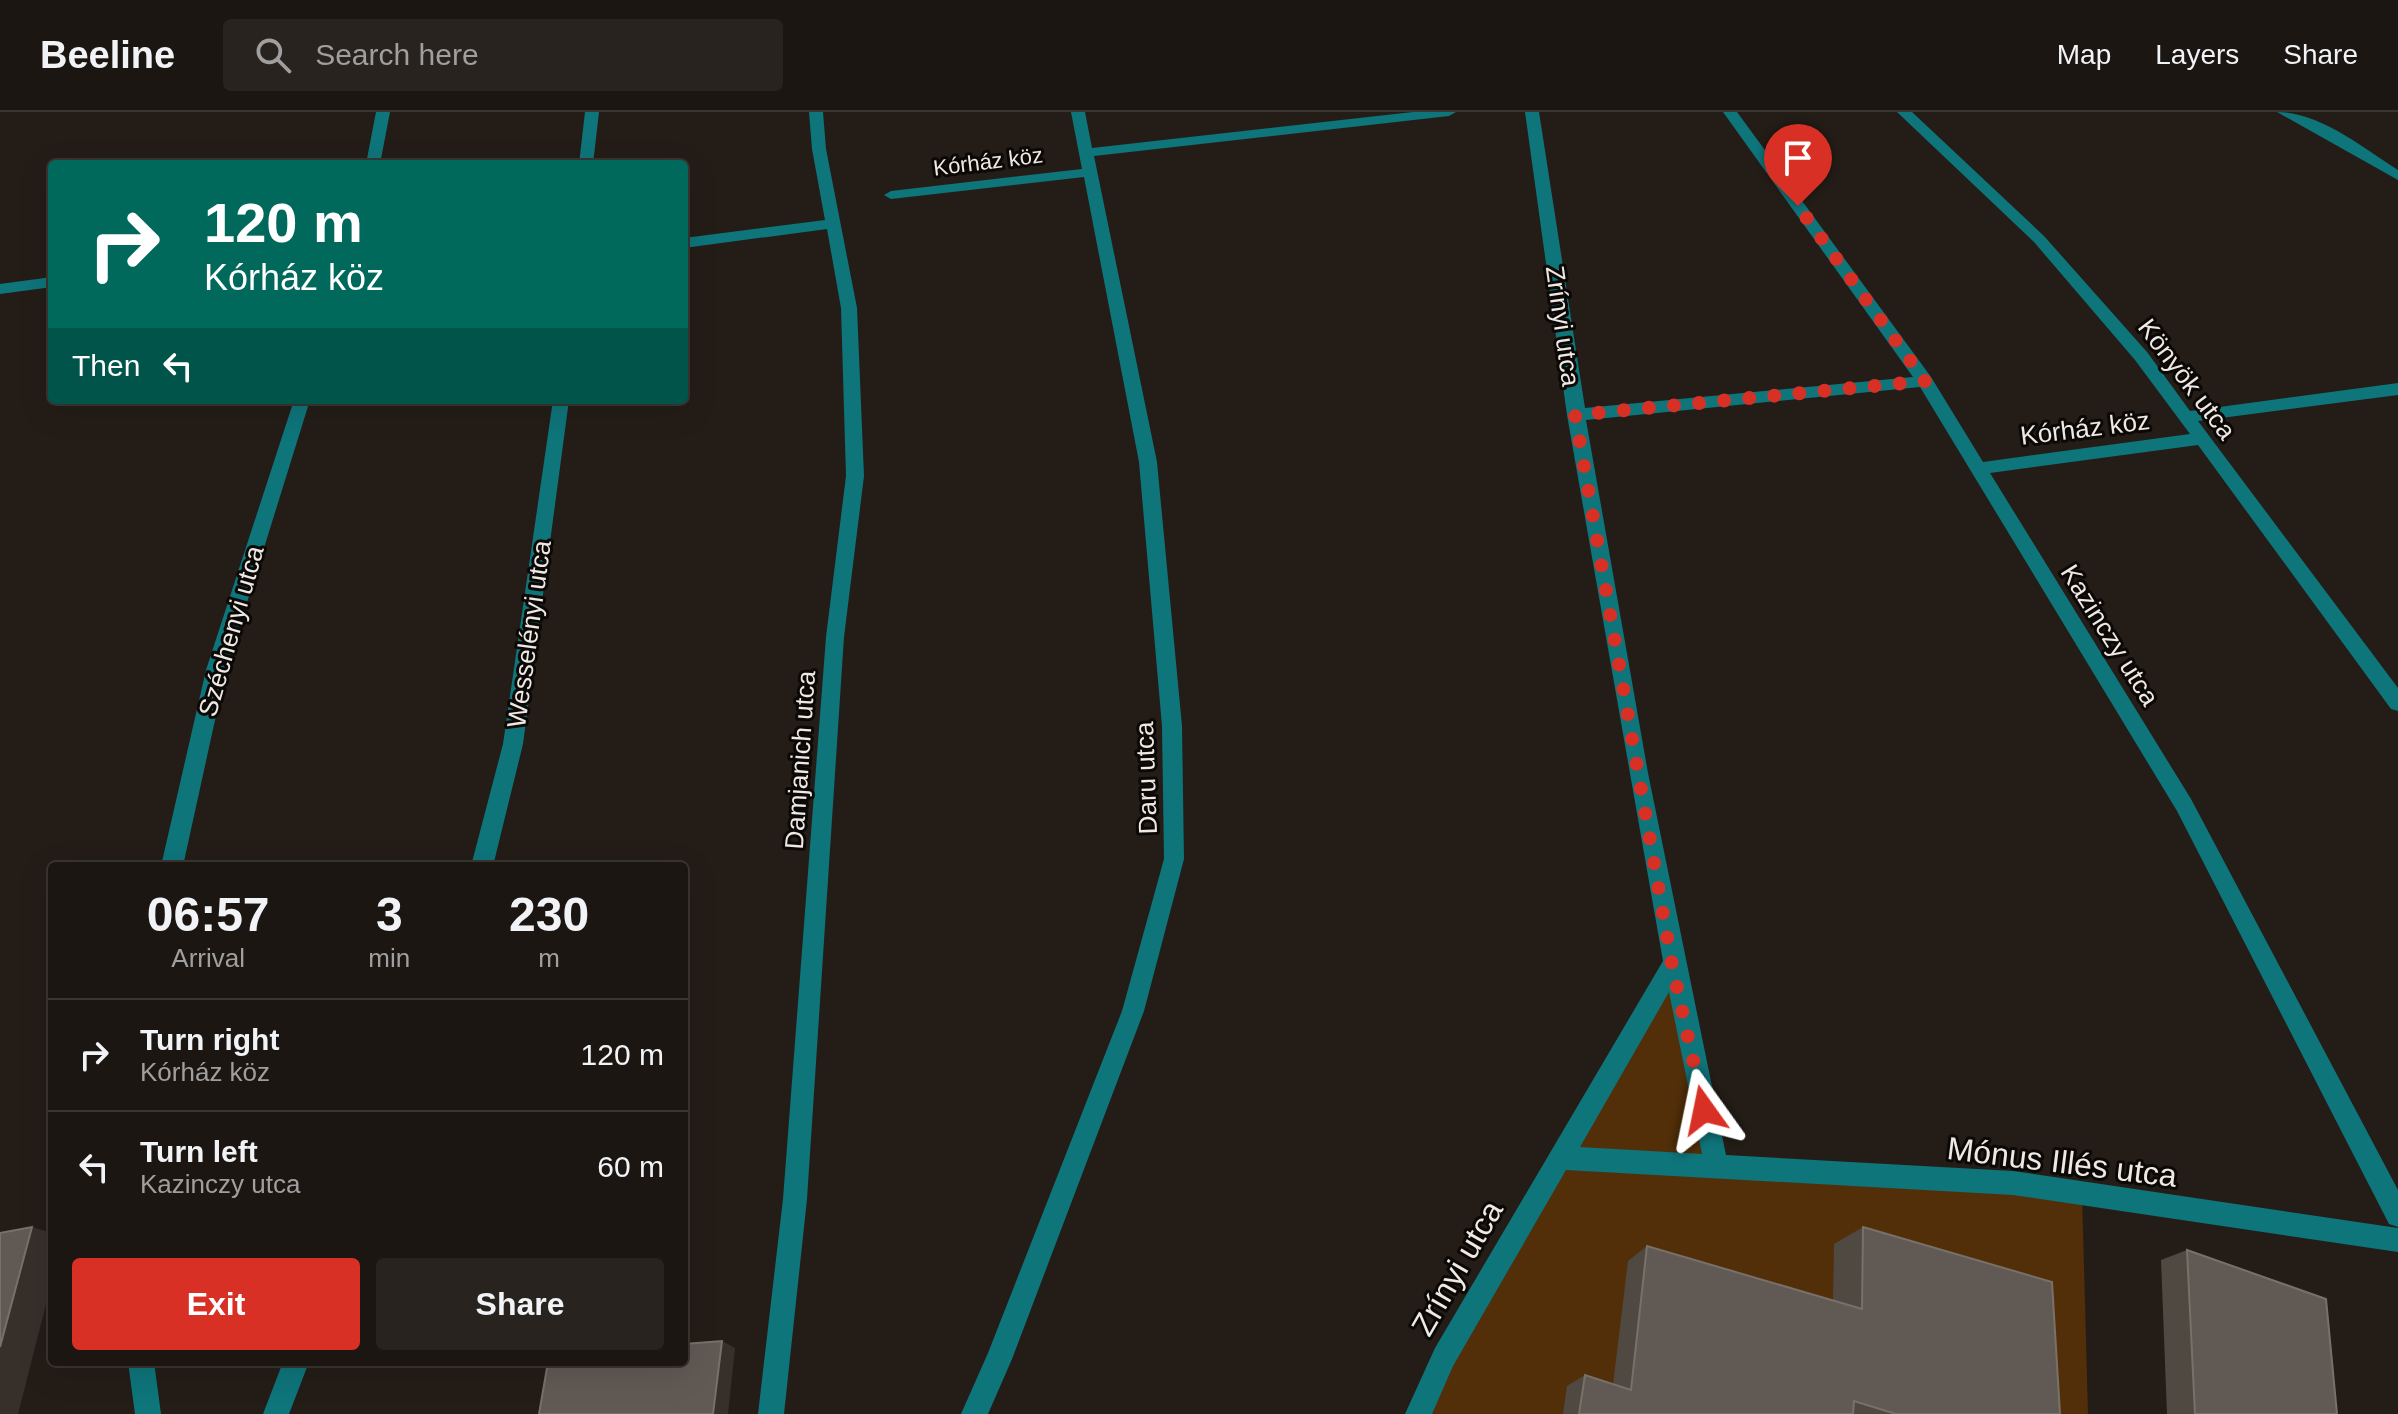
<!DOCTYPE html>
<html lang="en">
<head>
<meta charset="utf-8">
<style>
	:root { --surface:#1b1611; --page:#28231f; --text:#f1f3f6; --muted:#a09f9f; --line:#393531; --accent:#d93025 }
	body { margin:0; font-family:Arial,sans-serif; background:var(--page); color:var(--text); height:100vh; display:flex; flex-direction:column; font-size:30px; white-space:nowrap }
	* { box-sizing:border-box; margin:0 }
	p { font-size:26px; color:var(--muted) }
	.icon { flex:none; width:44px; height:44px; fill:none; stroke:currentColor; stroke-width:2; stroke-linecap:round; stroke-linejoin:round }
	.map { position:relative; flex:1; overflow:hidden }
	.details { position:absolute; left:48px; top:750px; width:640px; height:504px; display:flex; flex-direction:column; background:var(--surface); border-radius:8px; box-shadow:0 8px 32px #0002,0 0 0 2px var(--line) }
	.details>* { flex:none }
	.banner { position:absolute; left:48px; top:48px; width:640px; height:244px; border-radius:8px; box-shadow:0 8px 32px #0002,0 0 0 2px var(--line); background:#00695c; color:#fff; overflow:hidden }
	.pin { position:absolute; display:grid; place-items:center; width:68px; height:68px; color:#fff; margin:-82px -34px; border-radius:50% 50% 50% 0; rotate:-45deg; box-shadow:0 0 8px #0007 }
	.pin .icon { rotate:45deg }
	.me { position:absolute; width:88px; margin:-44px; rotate:348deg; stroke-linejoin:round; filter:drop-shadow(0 0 6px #0008) }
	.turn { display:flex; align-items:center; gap:28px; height:168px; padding:0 24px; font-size:36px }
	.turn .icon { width:104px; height:104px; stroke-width:2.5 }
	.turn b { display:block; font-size:56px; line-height:68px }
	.then { display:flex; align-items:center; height:76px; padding:0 24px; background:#0003; gap:16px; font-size:30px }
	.eta { display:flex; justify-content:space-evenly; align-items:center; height:136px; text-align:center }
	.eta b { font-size:48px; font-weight:700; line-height:56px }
	.action { display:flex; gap:16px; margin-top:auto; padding:16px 24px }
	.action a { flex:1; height:92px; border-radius:8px; background:var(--accent); color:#fff; font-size:32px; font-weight:700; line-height:92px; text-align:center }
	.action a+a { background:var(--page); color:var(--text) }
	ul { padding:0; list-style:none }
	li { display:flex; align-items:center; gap:24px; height:112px; padding:0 24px; border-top:2px solid var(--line) }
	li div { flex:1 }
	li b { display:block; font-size:30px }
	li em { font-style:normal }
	header { display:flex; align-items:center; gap:48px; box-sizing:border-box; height:112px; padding:0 40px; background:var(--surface); border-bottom:2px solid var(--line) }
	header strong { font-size:38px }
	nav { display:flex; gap:44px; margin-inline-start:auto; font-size:28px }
	.search { width:560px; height:72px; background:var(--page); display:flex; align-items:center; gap:20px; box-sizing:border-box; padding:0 28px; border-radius:8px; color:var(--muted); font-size:30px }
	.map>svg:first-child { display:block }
	.green { fill:#522f08 }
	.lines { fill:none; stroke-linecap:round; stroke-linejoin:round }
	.minor { fill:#0e757b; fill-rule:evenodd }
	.wall { fill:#504942 }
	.shaded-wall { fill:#37302a }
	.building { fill:#615a54; stroke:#77716a; stroke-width:2 }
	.route { stroke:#d93025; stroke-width:14; stroke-dasharray:0 25.2 }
	.labels { text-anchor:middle; stroke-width:6; stroke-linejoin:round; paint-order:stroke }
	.far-street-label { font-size:22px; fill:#efe9e5; stroke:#0b0806 }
	.street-label { font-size:26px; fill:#efe9e5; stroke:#0b0806 }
	.near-street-label { font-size:32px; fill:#efe9e5; stroke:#0b0806 }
</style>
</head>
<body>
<header>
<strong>Beeline</strong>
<div class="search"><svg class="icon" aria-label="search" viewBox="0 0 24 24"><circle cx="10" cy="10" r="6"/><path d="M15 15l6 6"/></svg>Search here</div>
<nav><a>Map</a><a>Layers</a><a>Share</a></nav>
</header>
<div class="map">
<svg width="2398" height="1302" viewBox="0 0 2398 1302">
	<rect width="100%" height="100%" fill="#241d17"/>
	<!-- green -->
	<path class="green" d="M1672,855L1715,1053L1563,1044Z
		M1561,1048L2082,1082L2088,1302H1420Z"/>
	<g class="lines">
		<!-- minor -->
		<path class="minor" d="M376,0H390L380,52H366Z
			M585,0H599L593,52H579Z
			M809,0H823L826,37L857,196L864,364L844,525L807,1087L784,1302H758L783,1087L826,525L846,364L841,196L827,117L684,136V126L825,108L812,37Z
			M1071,0H1085L1092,36L1413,0H1456L1449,4L1094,44L1157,350L1182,614L1184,747L1144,899L1012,1247L988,1302H961L988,1241L1122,899L1164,747L1162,614L1139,350L1084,65L891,87L884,83L891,79L1082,57Z
			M1525,0H1539L1585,296L1913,265L1723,0H1737L1931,265L1983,350L2190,322L2135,248L2034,130L1897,0H1912L2044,124L2147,240L2190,299L2398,271V283L2198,309L2398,576V599L2391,597L2198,333L1990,361L2191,687L2398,1078V1115L2389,1112L2177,699L1920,275L1586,308L1648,661L1726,1043L2013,1059L2398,1116V1140L2013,1083L1566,1058L1453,1254L1432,1302H1405L1435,1236L1663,849L1567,303ZM1669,880L1702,1042L1580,1035Z
			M2277,0C2320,0 2363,36 2398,58V68Z
			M52,165V175L0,182V172Z
			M294,288H310L226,558L183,754H161L206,558Z
			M553,288H569L523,632L493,754H471L503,632Z
			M128,1250H154L161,1302H135Z
			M283,1250H309L289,1302H263Z"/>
	</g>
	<!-- wall -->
	<path class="wall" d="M1863,1115L2060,1302H1563L1567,1274L1585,1263L1613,1273L1628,1149L1647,1134L1833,1189L1834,1132Z
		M2187,1138L2337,1302H2167L2161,1148Z"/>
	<!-- shaded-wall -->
	<path class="shaded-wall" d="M32,1115L52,1121V1169L18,1302H0V1235Z
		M722,1229L735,1236L728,1302H713Z"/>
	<!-- building -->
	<path class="building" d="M32,1115L0,1235V1121Z
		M1863,1115L2052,1170L2060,1302H1896L1854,1289L1853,1302H1579L1585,1263L1631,1278L1647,1134L1862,1197Z
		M2187,1138L2326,1187L2337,1302H2195Z
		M722,1229L713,1302H539L548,1250H684V1232Z"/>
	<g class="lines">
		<!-- route -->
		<path class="route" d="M1704,998L1672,853L1575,303L1925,269L1798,94"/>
	</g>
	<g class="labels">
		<!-- far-street labels -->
		<g class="far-street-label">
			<text transform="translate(988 49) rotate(-7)" y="8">Kórház köz</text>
		</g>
		<!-- street labels -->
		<g class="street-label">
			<text transform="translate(1563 214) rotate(82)" y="9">Zrínyi utca</text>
			<text transform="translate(2187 267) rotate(53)" y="9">Könyök utca</text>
			<text transform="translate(2085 316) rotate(-7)" y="9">Kórház köz</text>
			<text transform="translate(231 519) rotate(-74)" y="9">Széchenyi utca</text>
			<text transform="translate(529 522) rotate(-82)" y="9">Wesselényi utca</text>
			<text transform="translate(2110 523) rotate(58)" y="9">Kazinczy utca</text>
			<text transform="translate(800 648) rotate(-86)" y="9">Damjanich utca</text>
			<text transform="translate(1146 666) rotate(-92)" y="9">Daru utca</text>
		</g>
		<!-- near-street labels -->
		<g class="near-street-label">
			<text transform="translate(2062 1050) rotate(7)" y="11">Mónus Illés utca</text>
			<text transform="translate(1457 1156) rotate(-60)" y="11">Zrínyi utca</text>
		</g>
	</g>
</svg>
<div class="pin" style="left:1798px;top:94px;background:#d93025"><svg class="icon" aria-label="arrive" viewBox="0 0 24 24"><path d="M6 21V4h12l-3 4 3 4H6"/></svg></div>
<svg class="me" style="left:1704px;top:998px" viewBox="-20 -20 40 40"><path d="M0-17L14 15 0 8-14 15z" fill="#d93025" stroke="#fff" stroke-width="4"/></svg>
<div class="banner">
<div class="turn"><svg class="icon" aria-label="right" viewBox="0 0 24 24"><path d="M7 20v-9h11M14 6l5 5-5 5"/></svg><div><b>120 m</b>Kórház köz</div></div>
<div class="then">Then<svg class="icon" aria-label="left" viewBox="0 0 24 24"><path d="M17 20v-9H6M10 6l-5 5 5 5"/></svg></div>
</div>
<section class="details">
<div class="eta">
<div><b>06:57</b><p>Arrival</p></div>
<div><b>3</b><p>min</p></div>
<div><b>230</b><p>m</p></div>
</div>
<ul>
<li><svg class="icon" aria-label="right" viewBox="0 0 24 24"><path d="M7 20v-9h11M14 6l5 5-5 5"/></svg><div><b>Turn right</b><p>Kórház köz</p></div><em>120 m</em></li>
<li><svg class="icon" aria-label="left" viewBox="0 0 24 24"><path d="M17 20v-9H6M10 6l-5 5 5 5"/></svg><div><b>Turn left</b><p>Kazinczy utca</p></div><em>60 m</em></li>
</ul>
<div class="action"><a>Exit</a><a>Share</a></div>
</section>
</div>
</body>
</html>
